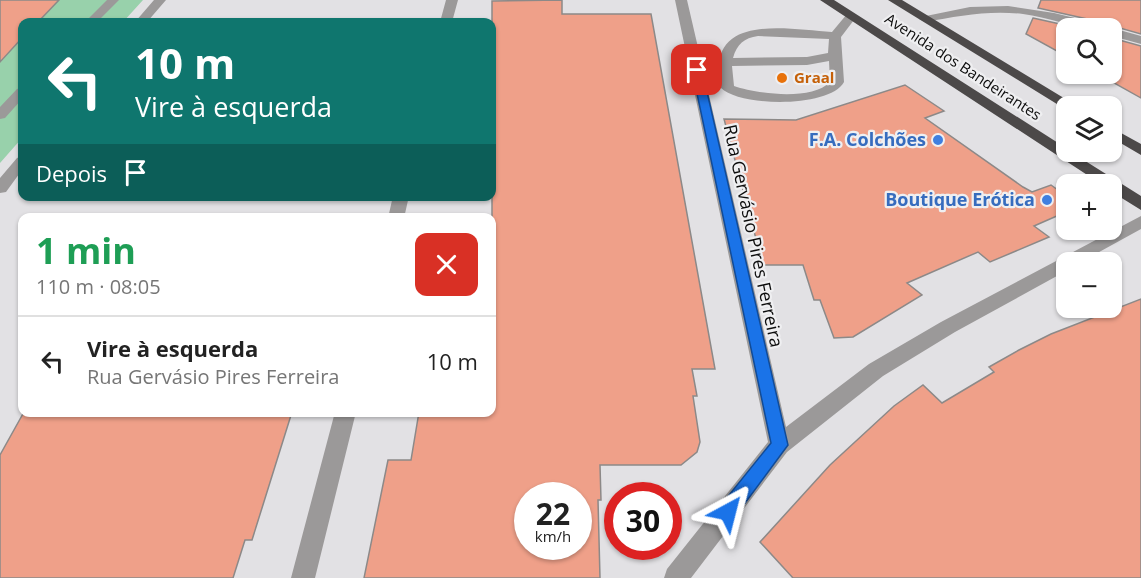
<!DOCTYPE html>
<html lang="pt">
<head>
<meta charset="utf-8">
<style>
	:root { --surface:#fff; --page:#f2f2f2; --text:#222; --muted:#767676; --line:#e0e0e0 }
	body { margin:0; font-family:"Open Sans",sans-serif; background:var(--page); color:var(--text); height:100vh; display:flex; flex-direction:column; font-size:22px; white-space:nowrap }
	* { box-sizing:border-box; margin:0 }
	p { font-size:20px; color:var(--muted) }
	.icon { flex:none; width:33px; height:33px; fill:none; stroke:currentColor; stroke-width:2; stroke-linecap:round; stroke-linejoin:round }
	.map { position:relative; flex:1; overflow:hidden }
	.details { position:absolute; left:18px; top:213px; width:478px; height:204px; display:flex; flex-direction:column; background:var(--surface); border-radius:12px; box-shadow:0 2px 4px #0004 }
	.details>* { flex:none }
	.top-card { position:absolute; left:18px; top:18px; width:478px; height:183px; border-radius:12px; box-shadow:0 2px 4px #0004; background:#0f766e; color:#fff; overflow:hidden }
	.tools { position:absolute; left:1056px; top:18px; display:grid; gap:12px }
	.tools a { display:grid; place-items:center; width:66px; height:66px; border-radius:12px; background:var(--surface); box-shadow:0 2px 4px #0004; font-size:30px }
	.speed { position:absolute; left:514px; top:482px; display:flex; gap:12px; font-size:30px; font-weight:700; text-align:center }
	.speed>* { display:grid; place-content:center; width:78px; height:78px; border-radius:50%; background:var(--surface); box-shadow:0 2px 4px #0004; line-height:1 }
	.speed small { font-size:15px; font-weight:400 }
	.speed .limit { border:9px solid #d22; background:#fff; color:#111 }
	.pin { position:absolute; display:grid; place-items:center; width:51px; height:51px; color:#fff; margin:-26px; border-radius:12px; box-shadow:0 3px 9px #0006 }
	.me { position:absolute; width:66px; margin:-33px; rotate:38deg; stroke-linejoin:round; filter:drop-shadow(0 0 4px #0008) }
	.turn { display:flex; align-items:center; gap:21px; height:126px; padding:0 18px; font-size:27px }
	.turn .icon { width:78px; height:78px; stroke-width:2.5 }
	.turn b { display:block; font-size:42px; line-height:51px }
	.then { display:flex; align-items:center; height:57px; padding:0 18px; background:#0003; gap:12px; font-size:22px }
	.round { display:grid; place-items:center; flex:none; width:63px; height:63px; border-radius:12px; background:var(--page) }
	.head { display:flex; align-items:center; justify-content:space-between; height:102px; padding:0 18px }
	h1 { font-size:36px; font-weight:700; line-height:45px; color:#1e9e55 }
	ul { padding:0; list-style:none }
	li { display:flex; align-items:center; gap:18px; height:90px; padding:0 18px; border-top:2px solid var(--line) }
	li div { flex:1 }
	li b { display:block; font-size:22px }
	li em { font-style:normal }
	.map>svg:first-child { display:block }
	.green { fill:#98d1ab }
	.building { fill:#efa089; stroke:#8c8988; stroke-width:1.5; fill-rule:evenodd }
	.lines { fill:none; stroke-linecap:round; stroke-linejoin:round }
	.lane { fill:#9b9999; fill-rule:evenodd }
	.street { fill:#9b9999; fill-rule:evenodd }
	.highway { fill:#4c4949; fill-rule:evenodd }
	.route { fill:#1a73e8; stroke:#114b97; stroke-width:1.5 }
	.food-dot { fill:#e8710a; stroke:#efeff1; stroke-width:2 }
	.shop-dot { fill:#3f7fe0; stroke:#efeff1; stroke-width:2 }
	.labels { text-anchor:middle; stroke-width:4.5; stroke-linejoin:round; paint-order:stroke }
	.far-street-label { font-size:15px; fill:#0c0c0c; stroke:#efeff1 }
	.far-food-label { font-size:15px; font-weight:bold; fill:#c56008; stroke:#efeff1; text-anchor:start }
	.shop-label { font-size:18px; font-weight:bold; fill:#366cbe; stroke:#efeff1; text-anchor:end }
	.street-label { font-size:18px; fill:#0c0c0c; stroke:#efeff1 }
</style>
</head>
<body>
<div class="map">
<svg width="1141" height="578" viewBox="0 0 1141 578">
	<rect width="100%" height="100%" fill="#e2e1e4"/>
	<!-- green -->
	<path class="green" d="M59,0H143L123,22H38Z
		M22,38V138L0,163V62Z"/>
	<!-- building -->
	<path class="building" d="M0,0H59L38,22H22V38L0,62Z
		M562,0V14H651L715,369H692L697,396H693L700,442L697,452L681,465H600L601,500H598L600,578H364L388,460H411L419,412H492V1ZM528,495H579V546H528Z
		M1041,0H1141V34L1113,26L1108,28L1105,23L1038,8Z
		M1033,18L1078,28H1066V56L1026,34Z
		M1112,38L1141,46V98L1098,74H1112Z
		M905,85L944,111L925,118L1023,187L1032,192L1051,185L1066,196V212L1034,226L1049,237L990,262L978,252L907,283L922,295L853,337L834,338L820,300H814L803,265H763L724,119L796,120Z
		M1141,299V578H793L760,542L830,465L894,406L923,385L942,403L994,372L989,367L1019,350L1051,334Z
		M24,412H292L252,540H245L233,578H0V455Z"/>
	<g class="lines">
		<!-- lane -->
		<path class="lane" d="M107,0H119L97,22H85Z
			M851,13L857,16L841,37L844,82C830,108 740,107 721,88C704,12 785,29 832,32L847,14ZM758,36L829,39L828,53L807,57L733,58C737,44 744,38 758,36ZM829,61L830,82C812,101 757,94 734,86L732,66L807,65Z
			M22,88V99L5,118L0,119V107L17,89Z"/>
		<!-- street -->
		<path class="street" d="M154,0H166L147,22H135Z
			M446,0H458L452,22H440Z
			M675,0H687L786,427L869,364L941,322L1141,216V229L1081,262H1066V271L955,332L883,376L787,452L691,578H664L667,569L768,442Z
			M1008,6L1054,13L1104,25L1106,28C1079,31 1050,17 1023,14C989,10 958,16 925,22L919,19L921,17L970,7Z
			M1112,28L1141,36V44L1112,36Z
			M22,156V170L6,192L0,193V178L17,158Z
			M393,196H409L404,218H388Z
			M335,412H356L315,578H291Z"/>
		<!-- highway -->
		<path class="highway" d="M820,0H834L1066,148V152H1071L1141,196V210L1112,192V184H1101Z
			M888,0H902L1077,106H1066L1065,109Z
			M1112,128L1141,144V155L1112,138Z"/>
	</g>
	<!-- route -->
	<path class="route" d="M693,68L702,70L788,445L734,518L728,520L721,518L719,512L721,505L771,443L692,70Z"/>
	<!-- markers -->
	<circle class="food-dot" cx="782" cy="78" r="6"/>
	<g class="shop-dot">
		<circle cx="938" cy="140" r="6"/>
		<circle cx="1047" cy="200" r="6"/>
	</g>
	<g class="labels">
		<!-- far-street labels -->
		<g class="far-street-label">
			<text transform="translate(963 67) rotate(33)" y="5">Avenida dos Bandeirantes</text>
		</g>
		<!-- far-food labels -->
		<g class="far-food-label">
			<text x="794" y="83">Graal</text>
		</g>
		<!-- shop labels -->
		<g class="shop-label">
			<text x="926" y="146">F.A. Colchões</text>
			<text x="1035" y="206">Boutique Erótica</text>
		</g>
		<!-- street labels -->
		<g class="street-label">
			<text transform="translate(753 236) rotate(78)" y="6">Rua Gervásio Pires Ferreira</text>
		</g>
	</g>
</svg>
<div class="tools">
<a><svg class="icon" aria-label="search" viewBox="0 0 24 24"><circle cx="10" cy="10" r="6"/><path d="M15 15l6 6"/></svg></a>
<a><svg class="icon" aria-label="layers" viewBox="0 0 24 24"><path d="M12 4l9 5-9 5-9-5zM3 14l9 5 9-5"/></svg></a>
<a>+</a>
<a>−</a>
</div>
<div class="speed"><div>22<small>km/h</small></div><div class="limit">30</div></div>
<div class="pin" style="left:697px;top:70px;background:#d93025"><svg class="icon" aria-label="arrive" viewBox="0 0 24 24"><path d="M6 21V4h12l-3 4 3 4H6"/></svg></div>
<svg class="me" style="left:728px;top:512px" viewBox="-20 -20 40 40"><path d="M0-17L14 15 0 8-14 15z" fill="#1a73e8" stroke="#fff" stroke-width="4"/></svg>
<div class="top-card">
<div class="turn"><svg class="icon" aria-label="left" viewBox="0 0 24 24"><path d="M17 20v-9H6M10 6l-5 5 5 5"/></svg><div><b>10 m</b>Vire à esquerda</div></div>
<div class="then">Depois<svg class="icon" aria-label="arrive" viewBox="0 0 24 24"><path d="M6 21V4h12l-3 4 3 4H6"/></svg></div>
</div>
<section class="details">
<div class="head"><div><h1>1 min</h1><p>110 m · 08:05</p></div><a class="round" style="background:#d93025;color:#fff"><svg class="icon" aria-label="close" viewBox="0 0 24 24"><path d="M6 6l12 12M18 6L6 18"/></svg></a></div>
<ul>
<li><svg class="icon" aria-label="left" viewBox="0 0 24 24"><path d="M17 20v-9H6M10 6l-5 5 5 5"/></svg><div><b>Vire à esquerda</b><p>Rua Gervásio Pires Ferreira</p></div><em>10 m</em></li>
</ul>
</section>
</div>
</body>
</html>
